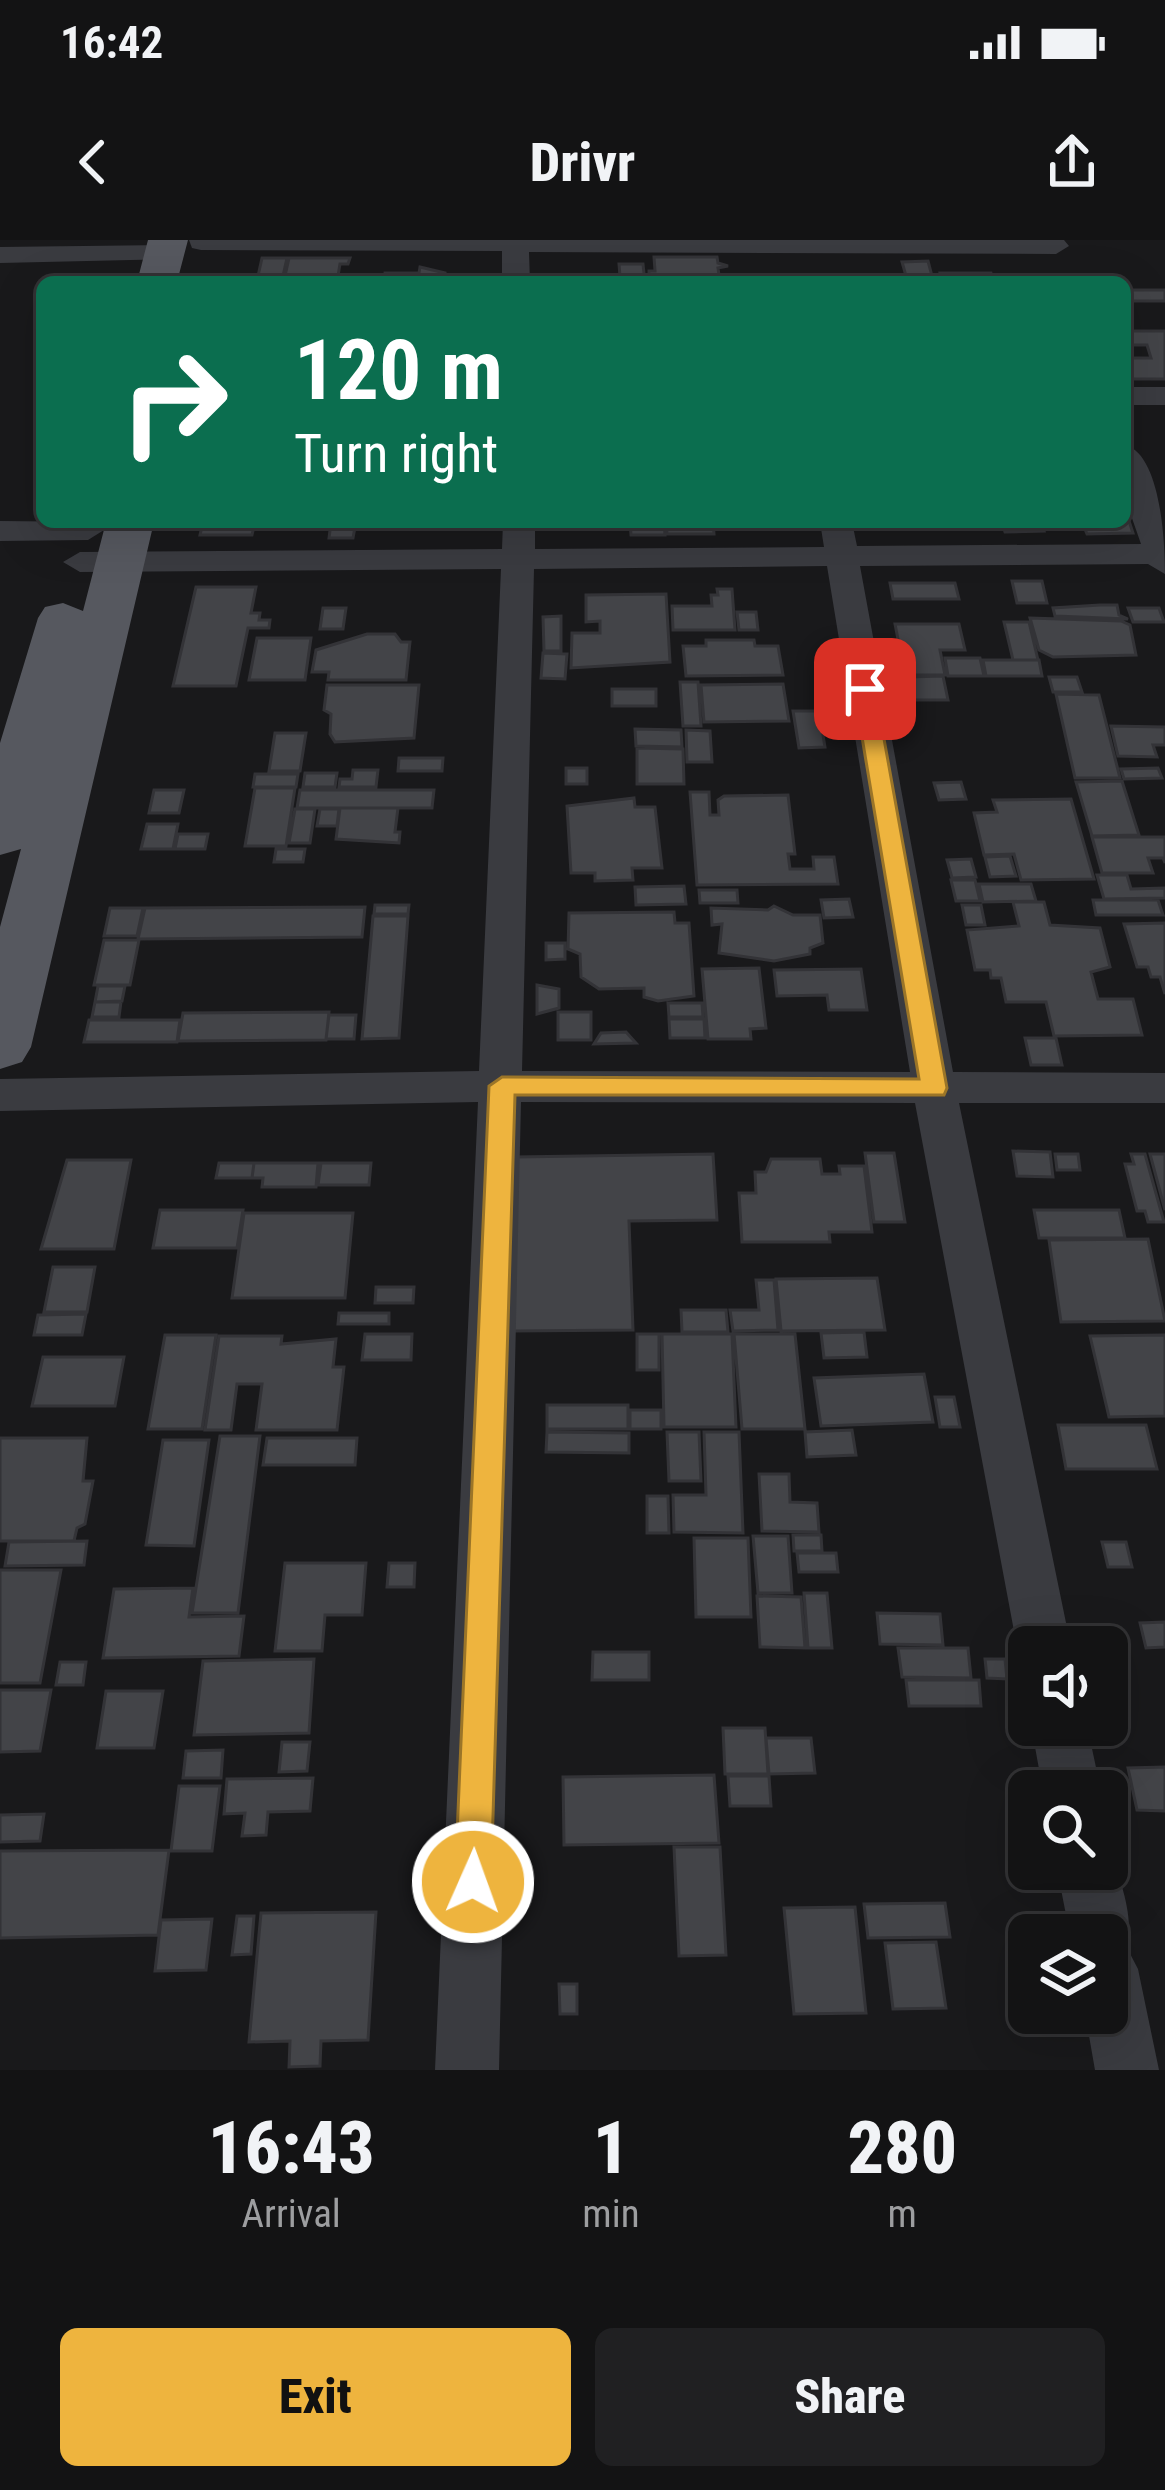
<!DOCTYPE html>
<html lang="en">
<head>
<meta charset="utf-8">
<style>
	:root { --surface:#131314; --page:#202022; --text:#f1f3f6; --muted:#9d9ea0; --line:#323234; --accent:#eeb43e }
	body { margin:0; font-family:"Roboto Condensed",sans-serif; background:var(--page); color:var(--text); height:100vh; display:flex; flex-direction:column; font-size:45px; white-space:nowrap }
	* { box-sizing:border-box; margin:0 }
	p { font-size:39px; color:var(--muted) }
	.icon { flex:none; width:66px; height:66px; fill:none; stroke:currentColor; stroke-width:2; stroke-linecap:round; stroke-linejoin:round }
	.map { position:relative; height:1830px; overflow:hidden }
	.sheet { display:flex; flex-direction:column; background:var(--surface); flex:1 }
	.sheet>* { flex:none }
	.top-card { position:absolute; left:36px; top:36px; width:1095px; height:252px; border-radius:18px; box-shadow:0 12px 48px #0002,0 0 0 3px var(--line); background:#0b6e4f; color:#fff; overflow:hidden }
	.tools { position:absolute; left:1008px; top:1386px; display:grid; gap:24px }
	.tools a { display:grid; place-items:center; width:120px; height:120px; border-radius:18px; background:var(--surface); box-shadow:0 12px 48px #0002,0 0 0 3px var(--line); font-size:60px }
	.pin { position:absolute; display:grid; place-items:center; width:102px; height:102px; color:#fff; margin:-51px; border-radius:24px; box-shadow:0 6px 18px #0006 }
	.me { position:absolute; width:132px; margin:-66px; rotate:2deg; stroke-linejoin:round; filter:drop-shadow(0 0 9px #0008) }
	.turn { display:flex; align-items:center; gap:42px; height:252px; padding:0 60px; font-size:54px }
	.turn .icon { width:156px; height:156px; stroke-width:2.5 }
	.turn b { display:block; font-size:84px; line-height:102px }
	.eta { display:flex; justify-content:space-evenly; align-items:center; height:204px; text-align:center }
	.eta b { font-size:72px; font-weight:800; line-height:84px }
	.primary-button { display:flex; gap:24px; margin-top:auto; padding:24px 60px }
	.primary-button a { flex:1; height:138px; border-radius:18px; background:var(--accent); color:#111; font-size:48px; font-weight:800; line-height:138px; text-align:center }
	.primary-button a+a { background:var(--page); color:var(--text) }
	.status { display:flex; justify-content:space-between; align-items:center; height:84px; padding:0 60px; background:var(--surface); direction:ltr }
	.status svg { height:33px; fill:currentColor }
	header { display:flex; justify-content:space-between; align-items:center; height:156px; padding:0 60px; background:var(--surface); font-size:54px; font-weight:800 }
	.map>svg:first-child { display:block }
	.building { fill:#434448; stroke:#333337; stroke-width:3 }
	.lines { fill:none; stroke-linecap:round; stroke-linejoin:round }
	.street { fill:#3a3b40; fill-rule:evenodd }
	.primary { fill:#56585f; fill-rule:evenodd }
	.route { fill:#eeb43e; stroke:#9b7528; stroke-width:3 }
</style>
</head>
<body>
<div class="status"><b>16:42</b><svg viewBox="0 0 49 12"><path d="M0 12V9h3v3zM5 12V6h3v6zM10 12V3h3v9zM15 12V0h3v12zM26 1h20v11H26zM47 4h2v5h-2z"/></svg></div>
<header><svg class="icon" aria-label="back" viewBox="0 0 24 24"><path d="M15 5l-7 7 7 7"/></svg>Drivr<svg class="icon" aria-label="share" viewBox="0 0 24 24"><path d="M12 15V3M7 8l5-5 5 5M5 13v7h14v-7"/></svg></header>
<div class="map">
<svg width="1165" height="1830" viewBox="0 0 1165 1830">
	<rect width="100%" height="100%" fill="#19191b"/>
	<!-- building -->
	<path class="building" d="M654,17H717L718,23L728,26L718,28L720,42L649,38V31H655Z
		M262,18H287L283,36H258Z
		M289,18H350L348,24H340L338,36H285Z
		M928,21L932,36H906L902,22Z
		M619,24H643L645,42H599L598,37H620Z
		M420,27L445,33L444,42H384L385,33H419Z
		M940,33H991L994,42H942Z
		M1125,50H1165V61H1125Z
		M1125,91H1165V139H1133L1126,118H1151L1147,105H1125Z
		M1129,281L1133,293L1087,294L1082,282Z
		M203,282H255L252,295H200Z
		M331,282H356L353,298H329Z
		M630,282H664L665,295H631Z
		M666,282H713L714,294H667Z
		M1002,282H1041L1044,291L1005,292Z
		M1012,341H1042L1047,363H1017Z
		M890,343H955L959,359H893Z
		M196,347H256L251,373H260L259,380H270L269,388H248L236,446H173Z
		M717,349H732L735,390H673L672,366H712L711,355H718Z
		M666,354L670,422L571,428L572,393H600V381L586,382V355Z
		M1100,365H1117L1119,375L1128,379L1055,376L1053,368Z
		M323,368H346L343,389H320Z
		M1128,368H1159L1164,382H1133Z
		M737,372H756L758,390H739Z
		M561,376V411H544L543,377Z
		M1030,378L1121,381L1130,385L1136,415L1053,417L1039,410Z
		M1004,382H1029L1038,420H1013Z
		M895,384H959L965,410H940L945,435H905Z
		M367,394H395L401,402H410L406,440H328L329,432H312L316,410Z
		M257,398H311L305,440H249Z
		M706,400H754L755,406H778L783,435L686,436L683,406H706Z
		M543,413L567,414L565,439L541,438Z
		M945,418H980L984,436H948Z
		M983,420H1039L1042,436H986Z
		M943,436L948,460H912L908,437Z
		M1049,437H1077L1082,452H1053Z
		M680,442H698L701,486H683Z
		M783,444L789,481L704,482L701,445Z
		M327,445H419L414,498L335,502L330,494L331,474L324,470Z
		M612,449H656V466H612Z
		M1056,454L1099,455L1120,538H1075Z
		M793,471H819L825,507L799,508Z
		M1111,486L1165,487V505H1153L1157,517L1118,516Z
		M635,489L681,490L682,507L636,506Z
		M686,490L710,491L712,522H687Z
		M275,493H306L300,531H269Z
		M637,508L683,509L684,544H637Z
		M399,518H443L442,531H398Z
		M566,528H587V544H566Z
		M1158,528L1162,538L1124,539L1121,529Z
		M353,530H378L376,547H339L340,539H352Z
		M305,533H337L335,547H303Z
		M255,534H298L296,547H253Z
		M1122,541L1139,595L1092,596L1076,542Z
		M961,542L966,559L939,560L934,543Z
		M255,548H295L286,606H245Z
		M154,550H184L179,573H149Z
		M300,550H434L432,568H297Z
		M690,552H709L710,575H719L718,560L724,556L788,555L795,614H788L790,629H814L813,617H834L838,644L697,645Z
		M634,558L635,567H655L662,628H632L633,640L595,641V633H571L567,566Z
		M1071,559L1094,639L1021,640L1014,614L984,615L974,573L997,572L993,560Z
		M340,568H398L395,592H400L399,603L336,599Z
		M295,569H315L310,603H289Z
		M320,569H339L337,586H317Z
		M147,584H178L173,609H141Z
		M178,594H208L205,609H175Z
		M1092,597H1165V623L1163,618H1148L1153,633H1102Z
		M276,609H305L303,622H274Z
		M1010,616L1016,636L990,637L985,617Z
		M971,619L976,637L952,638L947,620Z
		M1097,635H1127L1131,649L1165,648V658L1104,659Z
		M951,640H975L980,661H956Z
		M979,644H1031L1036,661L983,662Z
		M684,646L686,664L636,665L635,647Z
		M699,650H737L738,663H700Z
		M849,659L853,677L824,678L821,660Z
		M1093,660H1158L1163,675H1096Z
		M1013,662H1044L1050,685L1100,688L1110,727L1091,732L1098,759H1133L1142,795L1054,796L1046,762H1006L1001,738H991L990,730H975L967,690L1019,686Z
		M375,665H409L408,674H374Z
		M962,665H981L985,685H966Z
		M774,666L793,675H820L823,703L810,708V714L774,721L719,713L722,684L712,685L711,668L768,670Z
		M365,667L362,697L138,699L145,668Z
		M110,668H143L137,696H104Z
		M674,672L675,683H689L694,756L658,761L644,757V748L599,749L581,737L580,714L568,709L569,673Z
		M373,676H408L399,798L362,799Z
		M1165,683V754L1160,737H1151L1148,727H1137L1124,684Z
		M104,700H139L130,745H94Z
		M546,703H565V719L546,720Z
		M759,728L766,788L750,789L751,799H708L702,729Z
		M861,729L867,770H829L827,755L777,756L774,730Z
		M537,745L559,749V768L537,774Z
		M98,746H125L122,761L95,762Z
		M95,762H121L119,777H92Z
		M668,763H702L703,777H669Z
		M329,772L326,800L178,801L183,773Z
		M558,772H591V800H558Z
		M329,775H356L354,799H326Z
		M669,779H704L705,798H670Z
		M89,780H180L177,802H84Z
		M626,792L636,803L594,804L601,793Z
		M1025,798H1056L1062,825H1031Z
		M1013,911L1050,912L1053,937L1017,936Z
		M865,913H894L905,982H874Z
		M713,914L717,980L629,981L633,1090L513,1091L515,917Z
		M1055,914H1078L1080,930H1057Z
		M1131,914H1145L1164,982H1148L1145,971H1137L1125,924H1134Z
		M1150,914H1165V970Z
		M771,919H820L822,934H840L839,926H864L872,992H829L830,1002H742L739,953H756L755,932H766Z
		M67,920H131L114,1009H41Z
		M219,923H254L252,938H216Z
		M254,923H318L316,947H262L263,938H252Z
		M321,923H371L369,945H318Z
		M160,970H243L237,1008H153Z
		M1034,970H1119L1125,998H1039Z
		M244,973H353L345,1058H232Z
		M1148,999L1165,1081L1061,1082L1049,1000Z
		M53,1027H95L87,1072H44Z
		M877,1038L885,1090L781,1091L776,1039Z
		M756,1040H774L778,1090L733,1091L730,1070H759Z
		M376,1047H414L413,1063H375Z
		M681,1070H726L728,1092H682Z
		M339,1073H389V1084H338Z
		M86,1074L82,1095H34L38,1075Z
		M864,1092L867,1117L824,1118L821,1093Z
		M365,1094H412L411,1120H362Z
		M637,1094H659V1130H637Z
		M662,1094H732L736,1187H664Z
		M734,1094H795L805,1189H742Z
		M165,1095H216L202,1189H148Z
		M1165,1095V1176L1109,1177L1090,1096Z
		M219,1096H282L281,1104L336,1099L333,1127H344L337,1190H256L262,1144H237L231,1190H205Z
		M43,1117H124L115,1166H32Z
		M924,1134L933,1182L821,1186L814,1138Z
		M935,1157H954L960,1187H940Z
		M547,1165H628V1189H547Z
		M630,1170H661V1189H630Z
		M1058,1185H1146L1157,1229H1066Z
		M852,1190L856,1215L807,1217L805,1192Z
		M547,1192L629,1193V1213L546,1212Z
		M667,1192H699L701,1241H669Z
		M704,1192H739L743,1293L674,1292L673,1255H706Z
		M220,1196H260L238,1373H192Z
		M0,1198H87L83,1241H93L85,1284L77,1288L74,1301H0Z
		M267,1198H357L355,1225H263Z
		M163,1200H209L194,1306L146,1305Z
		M759,1234H789L790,1262L817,1263L819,1292L762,1291Z
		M647,1256H668L669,1293H647Z
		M793,1295H821L822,1311H794Z
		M753,1296H788L792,1353H758Z
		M694,1298H748L751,1377H696Z
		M87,1301L84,1325L5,1326L9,1302Z
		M1102,1302H1126L1132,1327H1108Z
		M797,1313H836L838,1332H799Z
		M285,1323H366L362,1375H325L322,1411H275Z
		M389,1323H415L414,1347H387Z
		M0,1330H61L40,1443H0Z
		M193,1348L189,1377L244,1376L239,1416L103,1418L114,1349Z
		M804,1353H827L832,1408H808Z
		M757,1356L801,1357L805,1408L760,1407Z
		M877,1373L940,1374L943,1405L880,1404Z
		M1165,1382V1407L1146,1408L1140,1383Z
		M898,1408H968L971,1438L902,1437Z
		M593,1412H649V1440H592Z
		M314,1419L309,1493L194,1495L203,1421Z
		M985,1419H1005L1007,1439L987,1438Z
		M60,1422H86L83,1445H56Z
		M906,1440H979L981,1466H909Z
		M0,1450H51L40,1511L0,1512Z
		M106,1451H163L154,1508H97Z
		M723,1488H765L768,1534H725Z
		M766,1498H811L815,1533L769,1534Z
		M282,1502H310L307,1531L279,1532Z
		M223,1510L221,1538H183L186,1511Z
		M1165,1527V1571L1137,1570L1128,1528Z
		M714,1535L719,1603L564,1605L563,1537Z
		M728,1536H769L771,1566H730Z
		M313,1538L310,1571L268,1572L266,1595L242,1596L245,1573L224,1574L227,1539Z
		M179,1546H220L212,1611H171Z
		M44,1574L40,1601L0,1602V1575Z
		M674,1607H720L726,1715L679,1716Z
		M169,1610L158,1695L0,1698V1611Z
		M945,1663L950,1697L868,1698L864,1664Z
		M855,1667L866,1773L794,1774L784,1668Z
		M376,1672L368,1800L321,1801L320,1826L289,1827L290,1801L249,1802L261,1673Z
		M237,1676H254L251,1714L232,1715Z
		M212,1679L206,1730L155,1731L161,1680Z
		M936,1702L946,1768L893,1769L885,1703Z
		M559,1744H577V1774H560Z"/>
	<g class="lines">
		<!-- street -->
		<path class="street" d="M189,0H1064L1069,6L1056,14L529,12L530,42H502V11L201,10L192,8Z
			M165,5L178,13L175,19L0,23V7Z
			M1125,147H1165V165H1125Z
			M1125,205C1161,214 1165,303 1165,334L1148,324L860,326L953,832L1165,833V863H959L1071,1407H1029V1426L1017,1407L915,863L521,862L499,1830H435L478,862L0,871V839L479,831L501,329L80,332L63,322L80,312L502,309L503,282H535V309L824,307L820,282H852L857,306L1141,304L1125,258ZM827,326L910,832L522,831L534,329Z
			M0,281L95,282L104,290L88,300L0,301Z
			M1031,1485H1087L1101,1551H1043Z
			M1107,1608C1119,1632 1136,1681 1126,1706L1138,1729L1159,1830H1095L1085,1773H1107V1695H1070L1057,1629H1107Z"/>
		<!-- primary -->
		<path class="primary" d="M148,0H188L177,42H137Z
			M106,282H154L31,807L22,822L0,829V687L21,609L0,615V503L38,378L45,367L63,363L83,371Z"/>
	</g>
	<!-- route -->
	<path class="route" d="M865,443L875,449L947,848L944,855H515L491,1642L486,1655L473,1660L460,1655L455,1642L489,846L502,837L919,839L854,449Z"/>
</svg>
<div class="tools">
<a><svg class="icon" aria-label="sound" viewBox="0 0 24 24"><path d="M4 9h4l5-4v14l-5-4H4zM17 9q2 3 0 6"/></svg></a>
<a><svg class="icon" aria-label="search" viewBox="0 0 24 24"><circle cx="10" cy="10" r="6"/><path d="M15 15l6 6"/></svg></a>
<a><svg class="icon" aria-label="layers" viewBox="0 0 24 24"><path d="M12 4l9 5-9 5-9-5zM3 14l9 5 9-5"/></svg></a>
</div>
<div class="pin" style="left:865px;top:449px;background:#d93025"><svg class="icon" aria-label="arrive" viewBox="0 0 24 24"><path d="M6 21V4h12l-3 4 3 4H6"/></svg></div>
<svg class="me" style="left:473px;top:1642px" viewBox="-20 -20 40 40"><circle r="17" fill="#eeb43e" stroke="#fff" stroke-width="3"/><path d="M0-11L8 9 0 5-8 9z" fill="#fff"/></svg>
<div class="top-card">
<div class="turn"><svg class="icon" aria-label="right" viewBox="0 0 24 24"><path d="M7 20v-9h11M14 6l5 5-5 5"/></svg><div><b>120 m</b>Turn right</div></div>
</div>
</div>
<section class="sheet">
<div class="eta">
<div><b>16:43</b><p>Arrival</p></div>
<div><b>1</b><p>min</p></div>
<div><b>280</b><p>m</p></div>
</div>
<div class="primary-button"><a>Exit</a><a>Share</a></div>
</section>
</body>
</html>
